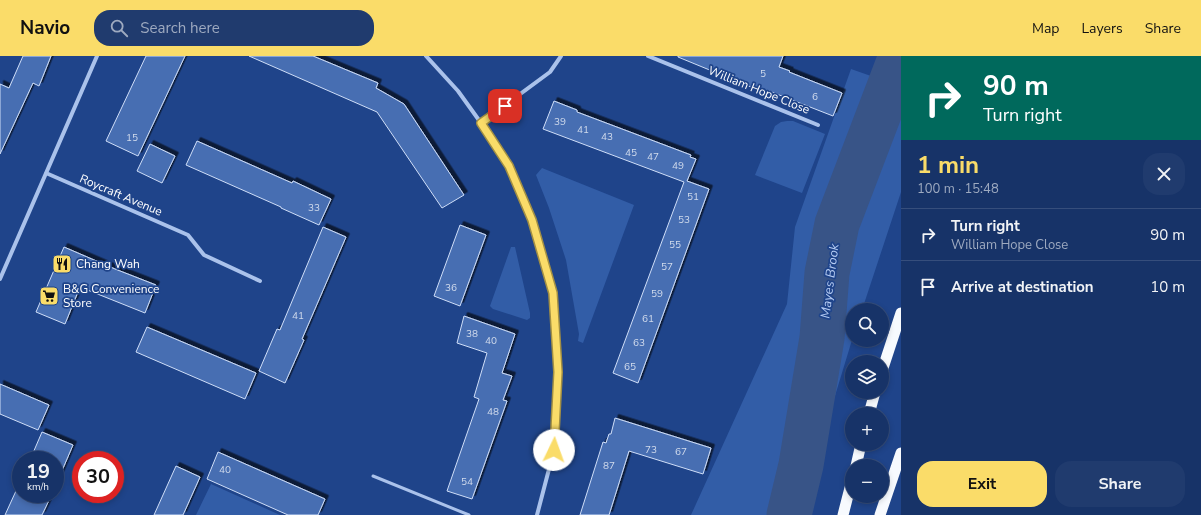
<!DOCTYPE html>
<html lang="en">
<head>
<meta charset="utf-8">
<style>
	:root { --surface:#173368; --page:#203b6e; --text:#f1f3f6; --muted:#9eaac0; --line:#364e7c; --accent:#fadc69 }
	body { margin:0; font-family:"Nunito Sans",sans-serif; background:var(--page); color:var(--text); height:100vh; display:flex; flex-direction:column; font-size:15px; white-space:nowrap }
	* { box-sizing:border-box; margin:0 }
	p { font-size:13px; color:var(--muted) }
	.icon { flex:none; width:22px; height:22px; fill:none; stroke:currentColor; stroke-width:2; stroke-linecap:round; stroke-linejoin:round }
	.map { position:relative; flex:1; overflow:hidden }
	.sheet { display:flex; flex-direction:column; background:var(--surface); width:300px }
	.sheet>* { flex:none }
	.hud { background:#00695c; color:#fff; overflow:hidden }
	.fabs { position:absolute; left:845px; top:247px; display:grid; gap:8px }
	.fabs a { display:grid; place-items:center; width:44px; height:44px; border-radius:50%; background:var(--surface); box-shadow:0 2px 6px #0003,0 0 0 1px var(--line); font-size:20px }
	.speed { position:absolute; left:12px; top:395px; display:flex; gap:8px; font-size:20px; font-weight:700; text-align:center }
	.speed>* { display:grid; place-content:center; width:52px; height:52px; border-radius:50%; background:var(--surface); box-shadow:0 2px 6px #0003,0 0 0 1px var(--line); line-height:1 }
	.speed small { font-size:10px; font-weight:400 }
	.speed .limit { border:6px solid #d22; background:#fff; color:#111 }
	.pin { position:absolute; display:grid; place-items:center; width:34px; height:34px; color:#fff; margin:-17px; border-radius:8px; box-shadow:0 2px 6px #0006 }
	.me { position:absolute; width:44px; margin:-22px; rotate:3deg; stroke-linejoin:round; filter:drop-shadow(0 0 3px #0008) }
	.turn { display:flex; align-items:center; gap:14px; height:84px; padding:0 16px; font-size:18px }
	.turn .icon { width:52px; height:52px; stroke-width:2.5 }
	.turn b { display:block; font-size:28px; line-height:34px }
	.round { display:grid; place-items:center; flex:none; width:42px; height:42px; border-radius:16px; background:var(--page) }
	.overview { display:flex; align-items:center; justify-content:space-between; height:68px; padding:0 16px }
	h1 { font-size:24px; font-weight:700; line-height:30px; color:var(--accent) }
	.cta { display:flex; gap:8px; margin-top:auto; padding:8px 16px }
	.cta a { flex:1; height:46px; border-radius:16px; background:var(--accent); color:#111; font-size:16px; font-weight:700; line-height:46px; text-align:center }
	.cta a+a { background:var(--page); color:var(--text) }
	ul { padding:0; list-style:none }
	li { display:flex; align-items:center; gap:12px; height:52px; padding:0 16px; border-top:1px solid var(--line) }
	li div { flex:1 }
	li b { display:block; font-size:15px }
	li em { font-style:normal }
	header { display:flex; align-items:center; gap:24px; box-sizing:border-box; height:56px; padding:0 20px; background:var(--accent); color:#111 }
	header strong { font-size:19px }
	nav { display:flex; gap:22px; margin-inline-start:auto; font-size:14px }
	.search { width:280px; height:36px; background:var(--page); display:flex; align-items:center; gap:10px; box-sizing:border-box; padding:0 14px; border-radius:16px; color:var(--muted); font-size:15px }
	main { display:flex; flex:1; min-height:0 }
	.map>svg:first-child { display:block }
	.green { fill:#325da7 }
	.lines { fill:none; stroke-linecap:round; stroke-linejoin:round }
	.river { stroke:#385487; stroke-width:45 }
	.building { fill:#476eb2; stroke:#cfdef8; filter:url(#shadow) }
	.service { stroke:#aac2eb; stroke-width:3 }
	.minor { stroke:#aac2eb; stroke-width:4 }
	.trunk { stroke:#f7fafe; stroke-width:11 }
	.route-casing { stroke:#a28f44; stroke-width:10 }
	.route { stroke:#fadc69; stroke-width:7 }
	.labels { text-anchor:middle; stroke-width:3.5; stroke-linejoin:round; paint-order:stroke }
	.number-label { font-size:10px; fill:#d1dbec }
	.street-label { font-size:12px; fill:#fff; stroke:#1f448a }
	.poi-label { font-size:12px; fill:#fff; stroke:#1f448a; text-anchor:start }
	.water-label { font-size:13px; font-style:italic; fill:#b6ccf3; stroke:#1f448a }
</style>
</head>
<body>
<header>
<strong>Navio</strong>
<div class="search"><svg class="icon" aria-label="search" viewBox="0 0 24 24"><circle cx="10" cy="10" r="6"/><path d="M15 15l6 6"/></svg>Search here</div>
<nav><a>Map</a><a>Layers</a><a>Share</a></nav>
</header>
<main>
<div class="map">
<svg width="901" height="459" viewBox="0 0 901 459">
	<defs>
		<filter id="shadow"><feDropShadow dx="3.5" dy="-3.5" stdDeviation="0" flood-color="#0009"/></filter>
	</defs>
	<rect width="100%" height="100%" fill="#1f448a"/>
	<!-- green -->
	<path class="green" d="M879,0H901V136L862,254H852V284L831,353L806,459H691L787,248L795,171L851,13L871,20Z
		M787,65H793L825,78L802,137L755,119L775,70L781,66Z
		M542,112L634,149L583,287L578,285L579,278L566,204L549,152L536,119Z
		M511,191H515L530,257V262L527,264L493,253L490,250Z
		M211,428L280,459H196Z"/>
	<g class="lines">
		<!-- river -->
		<path class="river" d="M789,459L801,409L822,282L827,217L837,168L901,0"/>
	</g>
	<!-- building -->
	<path class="building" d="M23,0H51L39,30L33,27L0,98V28L9,32Z
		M146,0H185L138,100L106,85Z
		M249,0H313L378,27L376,32L404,48L464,139L442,152L377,56Z
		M678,0H783L779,11L790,15L789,16L842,37L833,60L769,35L768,38L678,1Z
		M554,45L577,54V56L691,99L690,101L696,103L687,125L709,133L638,327L613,317L684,126L543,73Z
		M197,85L292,127L293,125L331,143L319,169L281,152V151L186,109Z
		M150,88L175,100L162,127L137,115Z
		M460,169L486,179L460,250L434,240Z
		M323,171L346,181L302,283L304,284L285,327L259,315L277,273L280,274Z
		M64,191L115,213L156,229L145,257L80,231L65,268L36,256Z
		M464,260L515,278L502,317L512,320L503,344L507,345L472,443L447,435L479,343L474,341L487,297L457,287Z
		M147,271L256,317L245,343L136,296Z
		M0,328L49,349L38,374L0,358Z
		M615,362L711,392L703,418L629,395L609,459H580L603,386L606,387L609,378H611Z
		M42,376L73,389L55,431V404H30Z
		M218,396L325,443L318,459H288L207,423Z
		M176,410L200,421L183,459H154Z
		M21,424V438H52L42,459H5Z"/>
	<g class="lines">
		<!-- service -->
		<path class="service" d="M373,420L469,459"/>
		<!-- minor -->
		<path class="minor" d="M426,0L458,35L481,67L509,110L532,164L553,237L558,316L554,394L537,459
			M648,0L818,69
			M481,67L550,16L561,0
			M46,117L188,179L204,199L260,225
			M0,223L97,0"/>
		<!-- trunk -->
		<path class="trunk" d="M882,315L901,257
			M869,358L875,336
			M856,410L861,388
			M843,459L852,424
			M880,459L901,397"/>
	</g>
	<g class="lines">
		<defs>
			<path id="route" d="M505,50L481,67L509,110L532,164L553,237L558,316L554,394"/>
		</defs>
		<!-- route casing -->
		<use href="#route" class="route-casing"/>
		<!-- route -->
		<use href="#route" class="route"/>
	</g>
	<!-- icons -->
	<defs>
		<symbol id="restaurant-square" viewBox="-11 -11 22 22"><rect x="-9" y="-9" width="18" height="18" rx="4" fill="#fadc69" stroke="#1f448a"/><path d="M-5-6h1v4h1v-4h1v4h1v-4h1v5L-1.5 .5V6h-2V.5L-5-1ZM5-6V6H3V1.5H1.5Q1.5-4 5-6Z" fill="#111"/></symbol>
		<symbol id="supermarket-square" viewBox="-11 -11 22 22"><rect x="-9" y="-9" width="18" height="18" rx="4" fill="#fadc69" stroke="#1f448a"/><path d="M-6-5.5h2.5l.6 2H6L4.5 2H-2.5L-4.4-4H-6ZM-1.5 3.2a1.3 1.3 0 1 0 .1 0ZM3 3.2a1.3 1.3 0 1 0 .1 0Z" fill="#111"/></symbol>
	</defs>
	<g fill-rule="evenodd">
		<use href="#restaurant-square" x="51" y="197" width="22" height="22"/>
		<use href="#supermarket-square" x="38" y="229" width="22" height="22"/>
	</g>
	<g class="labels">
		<!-- number labels -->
		<g class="number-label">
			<text x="763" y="21">5</text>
			<text x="815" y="44">6</text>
			<text x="560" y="69">39</text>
			<text x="583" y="77">41</text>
			<text x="607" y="84">43</text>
			<text x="132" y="85">15</text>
			<text x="631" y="100">45</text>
			<text x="653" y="104">47</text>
			<text x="678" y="113">49</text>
			<text x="693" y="144">51</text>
			<text x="314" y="155">33</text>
			<text x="684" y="167">53</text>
			<text x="675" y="192">55</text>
			<text x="667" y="214">57</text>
			<text x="451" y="235">36</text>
			<text x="657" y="241">59</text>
			<text x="298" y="263">41</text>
			<text x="648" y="266">61</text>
			<text x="472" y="281">38</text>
			<text x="491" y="288">40</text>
			<text x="639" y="290">63</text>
			<text x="630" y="314">65</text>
			<text x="493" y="359">48</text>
			<text x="651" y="397">73</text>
			<text x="681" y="399">67</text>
			<text x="609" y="413">87</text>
			<text x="225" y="417">40</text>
			<text x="467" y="429">54</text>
		</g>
		<!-- street labels -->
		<g class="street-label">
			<text transform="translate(759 34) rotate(22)" y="4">William Hope Close</text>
			<text transform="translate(121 139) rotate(23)" y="4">Roycraft Avenue</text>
		</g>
		<!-- poi labels -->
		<g class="poi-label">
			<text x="76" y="212">Chang Wah</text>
			<text x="63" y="237">B&amp;G Convenience<tspan x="63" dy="14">Store</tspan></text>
		</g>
		<!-- water labels -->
		<g class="water-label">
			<text transform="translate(829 225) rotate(-83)" y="5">Mayes Brook</text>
		</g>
	</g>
</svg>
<div class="fabs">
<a><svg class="icon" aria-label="search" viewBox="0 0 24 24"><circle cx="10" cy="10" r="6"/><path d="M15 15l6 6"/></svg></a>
<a><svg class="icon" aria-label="layers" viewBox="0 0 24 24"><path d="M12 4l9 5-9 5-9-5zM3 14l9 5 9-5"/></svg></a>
<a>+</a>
<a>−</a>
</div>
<div class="speed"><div>19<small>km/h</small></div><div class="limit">30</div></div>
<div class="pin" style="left:505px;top:50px;background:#d93025"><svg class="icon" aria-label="arrive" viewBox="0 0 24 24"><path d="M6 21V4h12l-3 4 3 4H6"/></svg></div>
<svg class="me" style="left:554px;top:394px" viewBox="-20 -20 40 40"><circle r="19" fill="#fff"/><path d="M0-13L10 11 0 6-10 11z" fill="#fadc69"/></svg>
</div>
<section class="sheet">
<div class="hud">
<div class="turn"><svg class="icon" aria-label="right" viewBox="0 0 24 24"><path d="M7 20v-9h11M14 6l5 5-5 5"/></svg><div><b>90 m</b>Turn right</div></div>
</div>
<div class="overview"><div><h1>1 min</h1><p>100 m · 15:48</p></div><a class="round"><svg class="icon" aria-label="close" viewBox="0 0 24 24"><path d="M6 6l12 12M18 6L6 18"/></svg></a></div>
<ul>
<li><svg class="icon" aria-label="right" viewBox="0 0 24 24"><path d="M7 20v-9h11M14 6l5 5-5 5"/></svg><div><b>Turn right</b><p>William Hope Close</p></div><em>90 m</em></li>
<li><svg class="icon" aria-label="arrive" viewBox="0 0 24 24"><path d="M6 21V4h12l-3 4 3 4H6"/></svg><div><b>Arrive at destination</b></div><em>10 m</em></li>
</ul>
<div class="cta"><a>Exit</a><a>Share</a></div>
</section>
</main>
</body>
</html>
